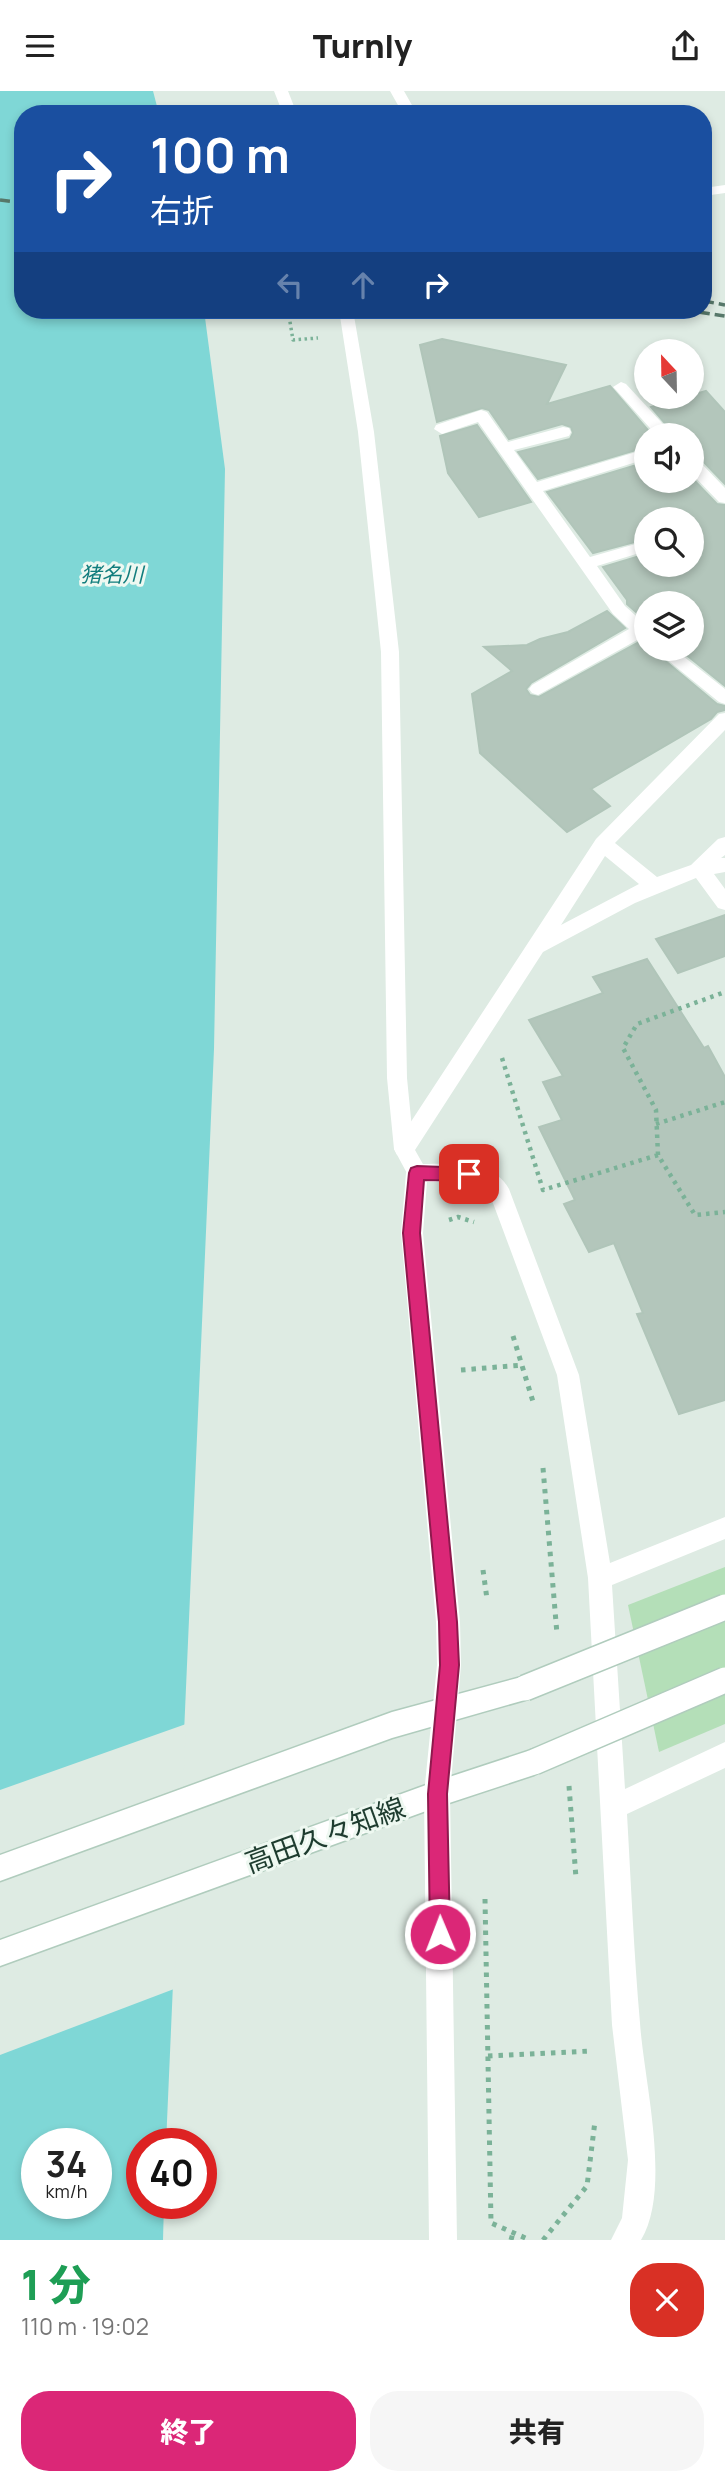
<!DOCTYPE html>
<html lang="ja">
<head>
<meta charset="utf-8">
<style>
	:root { --surface:#fff; --page:#f6f6f6; --text:#222; --muted:#767676; --accent:#db2777 }
	body { margin:0; font-family:Manrope,"Noto Sans JP",sans-serif; background:var(--page); color:var(--text); height:100vh; display:flex; flex-direction:column; font-size:26px; white-space:nowrap }
	* { box-sizing:border-box; margin:0 }
	p { font-size:23px; color:var(--muted) }
	.icon { flex:none; width:38px; height:38px; fill:none; stroke:currentColor; stroke-width:2; stroke-linecap:round; stroke-linejoin:round }
	.map { position:relative; height:2149px; overflow:hidden }
	.drawer { display:flex; flex-direction:column; background:var(--surface); flex:1 }
	.drawer>* { flex:none }
	.hud { position:absolute; left:14px; top:14px; width:698px; height:214px; border-radius:28px; box-shadow:0 4px 10px #0003; background:#1a4fa0; color:#fff; overflow:hidden }
	.needle { width:46px; rotate:338deg }
	.fabs { position:absolute; left:634px; top:248px; display:grid; gap:14px }
	.fabs a { display:grid; place-items:center; width:70px; height:70px; border-radius:50%; background:var(--surface); box-shadow:0 4px 10px #0003; font-size:35px }
	.speed { position:absolute; left:21px; top:2037px; display:flex; gap:14px; font-size:35px; font-weight:700; text-align:center }
	.speed>* { display:grid; place-content:center; width:91px; height:91px; border-radius:50%; background:var(--surface); box-shadow:0 4px 10px #0003; line-height:1 }
	.speed small { font-size:18px; font-weight:400 }
	.speed .limit { border:10px solid #d22; background:#fff; color:#111 }
	.pin { position:absolute; display:grid; place-items:center; width:60px; height:60px; color:#fff; margin:-30px; border-radius:14px; box-shadow:0 4px 10px #0006 }
	.me { position:absolute; width:77px; margin:-38px; rotate:359deg; stroke-linejoin:round; filter:drop-shadow(0 0 5px #0008) }
	.turn { display:flex; align-items:center; gap:24px; height:147px; padding:0 21px; font-size:32px }
	.turn .icon { width:91px; height:91px; stroke-width:2.5 }
	.turn b { display:block; font-size:49px; line-height:60px }
	.lanes { display:flex; align-items:center; height:66px; padding:0 21px; background:#0003; justify-content:center; gap:35px; direction:ltr }
	.lanes .off { opacity:.35 }
	.round { display:grid; place-items:center; flex:none; width:74px; height:74px; border-radius:28px; background:var(--page) }
	.overview { display:flex; align-items:center; justify-content:space-between; height:119px; padding:0 21px }
	h1 { font-size:42px; font-weight:800; line-height:52px; color:#1e9e55 }
	.primary-button { display:flex; gap:14px; margin-top:auto; padding:14px 21px }
	.primary-button a { flex:1; height:80px; border-radius:28px; background:var(--accent); color:#fff; font-size:28px; font-weight:800; line-height:80px; text-align:center }
	.primary-button a+a { background:var(--page); color:var(--text) }
	header { display:flex; justify-content:space-between; align-items:center; height:91px; padding:0 21px; background:var(--surface); font-size:32px; font-weight:800 }
	.map>svg:first-child { display:block }
	.green { fill:#b4dfb8 }
	.water { fill:#7fd7d6; fill-rule:evenodd }
	.pier { fill:#deebe3 }
	.building { fill:#b3c6bb; stroke:#b0c5b9; stroke-width:2 }
	.lines { fill:none; stroke-linecap:round; stroke-linejoin:round }
	.secondary-casing { stroke:#b0ccbd; stroke-width:3 }
	.path-far2 { stroke:#7bb298; stroke-width:3.5; stroke-dasharray:2.5 3.5; stroke-linecap:butt }
	.path-far1 { stroke:#7bb298; stroke-width:4.5; stroke-dasharray:3.5 5; stroke-linecap:butt }
	.path { stroke:#7bb298; stroke-width:5; stroke-dasharray:4.5 6; stroke-linecap:butt }
	.service { fill:#fff; fill-rule:evenodd }
	.minor { fill:#fff; fill-rule:evenodd }
	.tertiary { fill:#fff; fill-rule:evenodd }
	.secondary { fill:#fff; fill-rule:evenodd }
	.rail { stroke:#57786a; stroke-width:3.5; stroke-dasharray:10 5; stroke-linecap:butt }
	.secondary-bridge-casing { stroke:#b0ccbd; stroke-width:28; stroke-linecap:butt }
	.secondary-bridge { stroke:#fff; stroke-width:25 }
	.route { fill:#db2777; stroke:#8e194d; stroke-width:2 }
	.labels { text-anchor:middle; stroke-width:6; stroke-linejoin:round; paint-order:stroke }
	.far-water-label { font-size:21px; font-style:italic; fill:#127d7d; stroke:#eef8f1 }
	.near-street-label { font-size:28px; fill:#1e3c2f; stroke:#eef8f1 }
</style>
</head>
<body>
<header><svg class="icon" aria-label="menu" viewBox="0 0 24 24"><path d="M4 6h16M4 12h16M4 18h16"/></svg>Turnly<svg class="icon" aria-label="share" viewBox="0 0 24 24"><path d="M12 15V3M7 8l5-5 5 5M5 13v7h14v-7"/></svg></header>
<div class="map">
<svg width="725" height="2149" viewBox="0 0 725 2149">
	<rect width="100%" height="100%" fill="#deebe3"/>
	<!-- green -->
	<path class="green" d="M725,1476V1633L659,1661L628,1514Z"/>
	<!-- water -->
	<path class="water" d="M0,0H153L159,23H23V219H204L225,378L214,958L166,2053H142V2112H164L163,2149H0ZM37,2053H96V2112H37Z"/>
	<!-- pier -->
	<path class="pier" d="M186,1633L174,1898L0,1964V1699Z"/>
	<!-- building -->
	<path class="building" d="M442,248L566,274L547,313L610,295L653,345H646V356L538,388L518,361L570,348L573,342L571,336L562,333L509,348L489,319L482,317L437,331L420,254Z
		M706,300L725,321V393L699,366L691,364V345H676L651,316Z
		M477,334L531,411L479,426L448,382L440,345Z
		M646,371V390H691V386L717,413L725,414V595L679,558H691V513H646V530L627,513V509L603,476L646,463V474H691V429H646V448L593,462L547,401Z
		M607,520L625,537L531,592L526,598L530,604L539,606L639,551L646,552V558H651L717,613L725,615V619L717,621L711,628L591,698L610,715L567,741L480,662L472,603L512,580L484,556L527,554L540,548L568,541Z
		M725,824V865L678,882L656,848Z
		M647,868L704,957L708,955L725,986V1309L679,1323L637,1223L643,1222L614,1152L589,1161L564,1113L575,1109L539,1036L562,1029L543,991L563,985L529,929L603,902L593,886Z"/>
	<g class="lines">
		<defs>
			<path id="secondary" d="M525,1585L534,1588L537,1597L534,1606L525,1609L392,1647L0,1790V1764L392,1621Z
				M534,1658L543,1662L547,1671L543,1680L534,1684L437,1716L0,1875V1849L437,1690Z"/>
		</defs>
		<!-- secondary casing -->
		<use href="#secondary" class="secondary-casing"/>
		<!-- path-far2 -->
		<path class="path-far2" d="M288,219L293,249L318,247"/>
		<!-- path-far1 -->
		<path class="path-far1" d="M502,967L543,1099L658,1064L695,1124L725,1121
			M656,1033L725,1011
			M658,1064L656,1019L623,957L637,933L725,901
			M449,1129L458,1126L474,1131"/>
		<!-- path -->
		<path class="path" d="M513,1245L534,1314
			M461,1279L523,1274
			M543,1377L557,1543
			M483,1479L487,1508
			M569,1695L576,1787
			M485,1808L491,2132L530,2149
			M488,1965L590,1960
			M511,2149L513,2142
			M543,2149L587,2095L595,2030"/>
		<!-- service -->
		<path class="service" d="M274,0H288L297,23H283Z
			M390,0H404L417,23H403Z
			M725,94V102L704,105V97Z
			M339,219H353L374,341L399,561L407,987L414,1058L411,1064L404,1067L397,1064L394,1058L387,987L381,561L358,341Z"/>
		<!-- minor -->
		<path class="minor" d="M621,291L626,293L674,345H657L616,299L613,296Z
			M481,319L487,321L508,351L563,336L569,337L571,341L569,345L514,359L537,391L646,358V368L543,400L590,466L646,450V460L597,475L625,515L646,534V550L639,548L538,604L532,602L529,598L532,594L629,538L613,523L478,331L442,343L434,338L436,334Z
			M691,367L697,368L725,397V412L719,411L691,382Z
			M654,558H674L725,598V613L719,611Z
			M725,622V639L615,752L657,786L691,774L718,748L725,746V764L721,767H725V781L714,783L725,798V819L718,817L696,787L635,812L543,861L415,1059L428,1082L424,1088L417,1091L410,1088L394,1058L397,1052L596,748L719,623ZM605,765L639,793L561,834Z"/>
		<!-- tertiary -->
		<path class="tertiary" d="M417,1073C444,1073 494,1068 509,1098L579,1284L610,1472L725,1426V1448L612,1494L625,1698L725,1651V1677L627,1723C631,1793 634,1863 640,1932C644,1991 672,2098 641,2149H611L622,2127L628,2069L612,1934L588,1487L557,1284L490,1104C471,1089 449,1091 427,1091L423,1142L460,1531L461,1574L450,1703L457,2149H429L424,1703L437,1574L436,1531L401,1142L406,1082L410,1076Z"/>
		<!-- secondary -->
		<use href="#secondary" class="secondary"/>
		<!-- rail -->
		<path class="rail" d="M0,109L23,112
			M704,210L725,214
			M685,219L725,225"/>
		<defs>
			<path id="secondary-bridge" d="M525,1597L725,1516
				M534,1671L725,1589"/>
		</defs>
		<!-- secondary-bridge casing -->
		<use href="#secondary-bridge" class="secondary-bridge-casing"/>
		<!-- secondary-bridge -->
		<use href="#secondary-bridge" class="secondary-bridge"/>
	</g>
	<!-- route -->
	<path class="route" d="M417,1075L469,1077L475,1079L477,1083L475,1088L469,1090L424,1089L420,1142L457,1531L459,1574L447,1703L450,1843L447,1850L440,1853L432,1850L430,1843L428,1703L440,1574L439,1531L403,1142L409,1082L411,1077Z"/>
	<g class="labels">
		<!-- far-water labels -->
		<g class="far-water-label">
			<text x="112" y="491">猪名川</text>
		</g>
		<!-- near-street labels -->
		<g class="near-street-label">
			<text transform="translate(325 1744) rotate(-20)" y="10">高田久々知線</text>
		</g>
	</g>
</svg>
<div class="fabs">
<a><svg class="needle" viewBox="-14 -14 28 28"><path d="M0-13l5 13h-10z" fill="#e53935"/><path d="M0 13l5-13h-10z" fill="#767676"/></svg></a>
<a><svg class="icon" aria-label="sound" viewBox="0 0 24 24"><path d="M4 9h4l5-4v14l-5-4H4zM17 9q2 3 0 6"/></svg></a>
<a><svg class="icon" aria-label="search" viewBox="0 0 24 24"><circle cx="10" cy="10" r="6"/><path d="M15 15l6 6"/></svg></a>
<a><svg class="icon" aria-label="layers" viewBox="0 0 24 24"><path d="M12 4l9 5-9 5-9-5zM3 14l9 5 9-5"/></svg></a>
</div>
<div class="speed"><div>34<small>km/h</small></div><div class="limit">40</div></div>
<div class="pin" style="left:469px;top:1083px;background:#d93025"><svg class="icon" aria-label="arrive" viewBox="0 0 24 24"><path d="M6 21V4h12l-3 4 3 4H6"/></svg></div>
<svg class="me" style="left:440px;top:1843px" viewBox="-20 -20 40 40"><circle r="17" fill="#db2777" stroke="#fff" stroke-width="3"/><path d="M0-11L8 9 0 5-8 9z" fill="#fff"/></svg>
<div class="hud">
<div class="turn"><svg class="icon" aria-label="right" viewBox="0 0 24 24"><path d="M7 20v-9h11M14 6l5 5-5 5"/></svg><div><b>100 m</b>右折</div></div>
<div class="lanes"><svg class="icon off" aria-label="left" viewBox="0 0 24 24"><path d="M17 20v-9H6M10 6l-5 5 5 5"/></svg><svg class="icon off" aria-label="ahead" viewBox="0 0 24 24"><path d="M12 20V5M6 11l6-6 6 6"/></svg><svg class="icon" aria-label="right" viewBox="0 0 24 24"><path d="M7 20v-9h11M14 6l5 5-5 5"/></svg></div>
</div>
</div>
<section class="drawer">
<div class="overview"><div><h1>1 分</h1><p>110 m · 19:02</p></div><a class="round" style="background:#d93025;color:#fff"><svg class="icon" aria-label="close" viewBox="0 0 24 24"><path d="M6 6l12 12M18 6L6 18"/></svg></a></div>
<div class="primary-button"><a>終了</a><a>共有</a></div>
</section>
</body>
</html>
